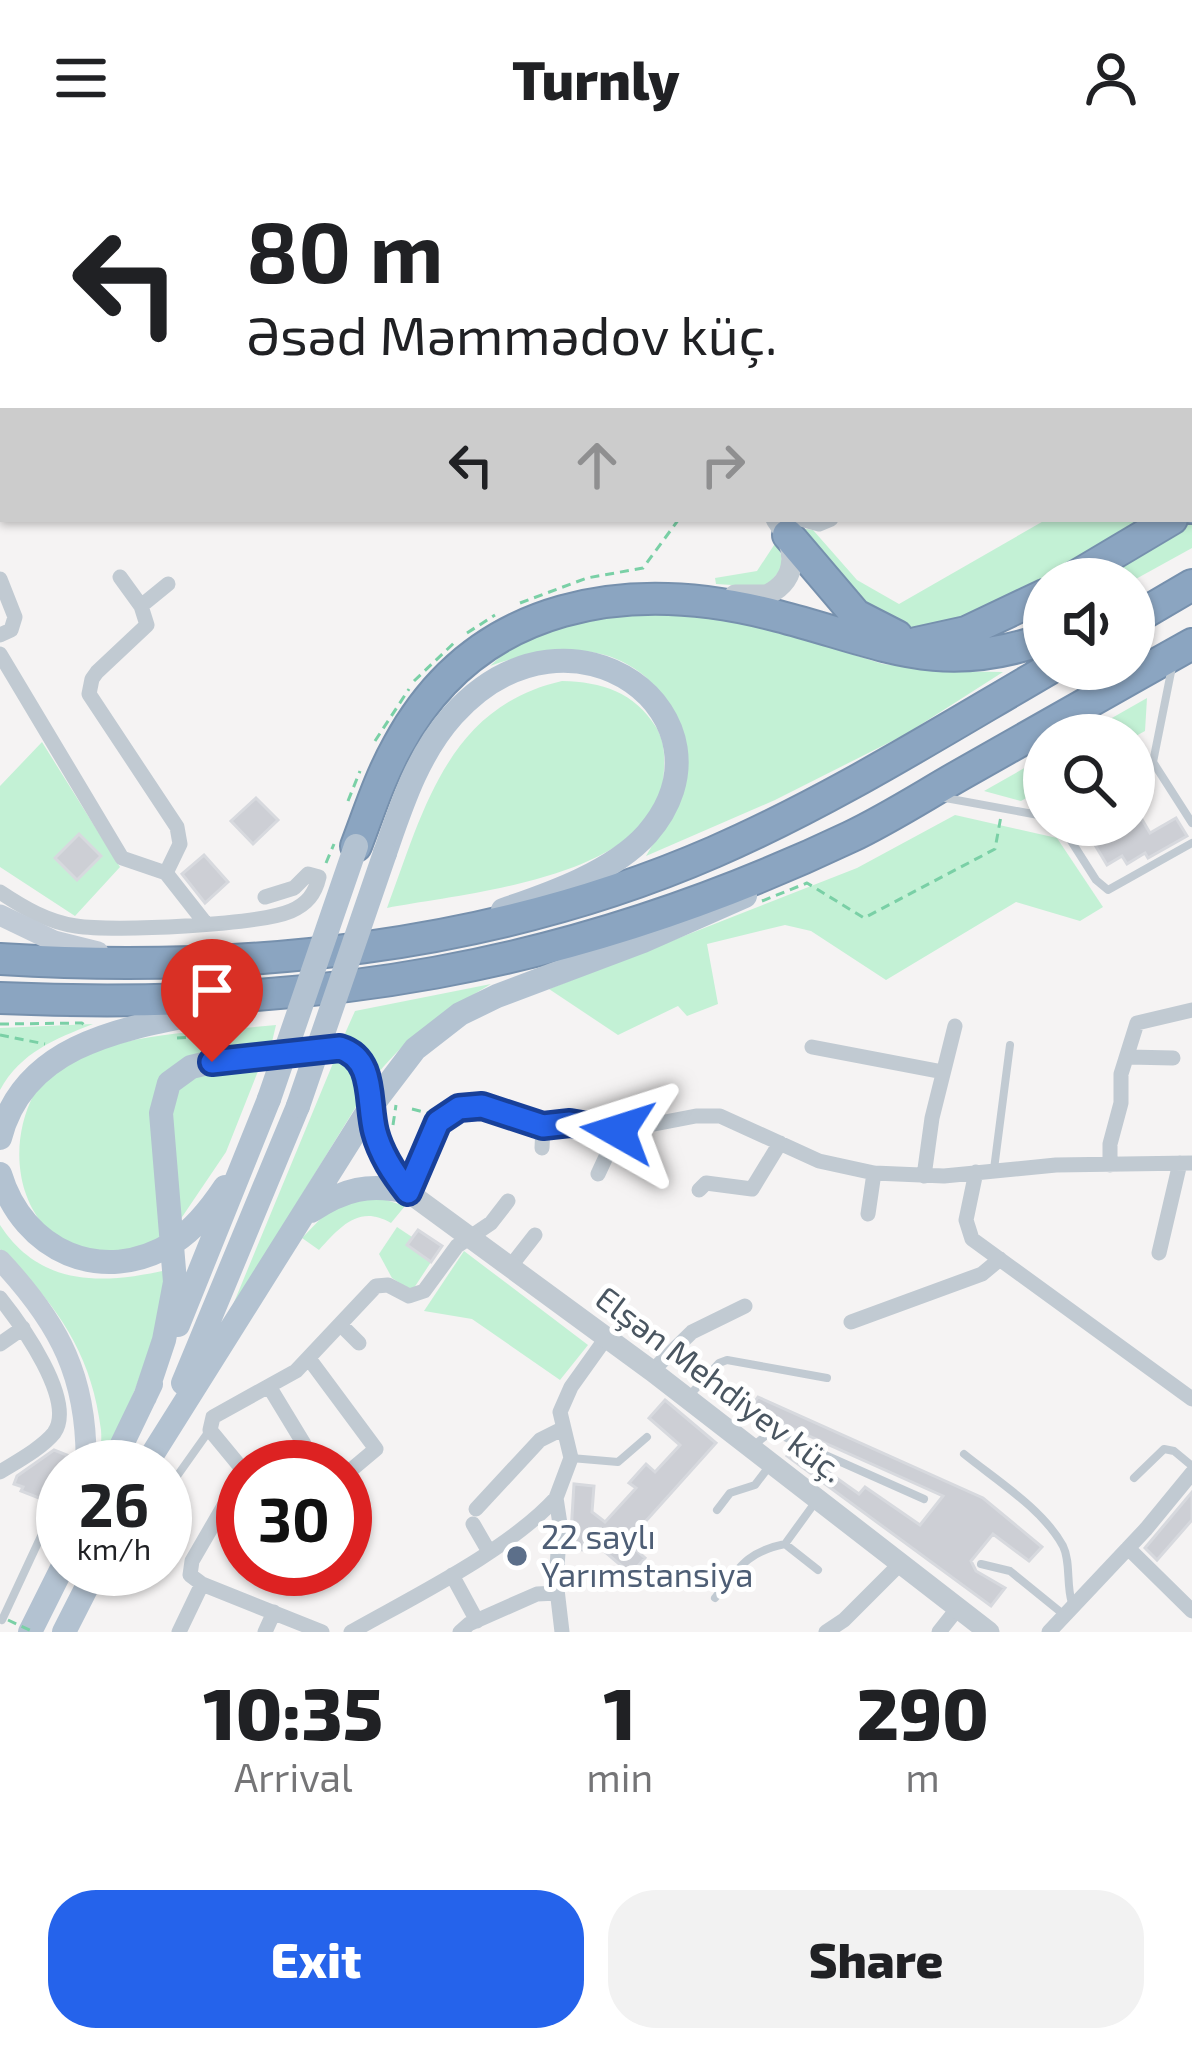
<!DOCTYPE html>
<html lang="en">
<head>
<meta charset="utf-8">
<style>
	:root { --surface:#fff; --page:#f2f2f2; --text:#202124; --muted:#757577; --accent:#2563eb }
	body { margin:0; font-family:"Exo 2",sans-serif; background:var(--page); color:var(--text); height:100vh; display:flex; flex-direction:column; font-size:45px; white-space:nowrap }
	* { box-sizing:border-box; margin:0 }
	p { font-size:39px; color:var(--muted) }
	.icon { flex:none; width:66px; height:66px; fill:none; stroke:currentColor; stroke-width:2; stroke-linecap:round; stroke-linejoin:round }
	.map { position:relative; height:1476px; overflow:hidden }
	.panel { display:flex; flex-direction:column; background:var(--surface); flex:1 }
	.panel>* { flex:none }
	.guide { position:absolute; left:0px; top:0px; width:1194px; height:366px; box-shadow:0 3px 9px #0004; background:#fff; color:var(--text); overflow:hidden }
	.tools { position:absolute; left:1023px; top:402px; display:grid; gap:24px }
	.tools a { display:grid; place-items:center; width:132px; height:132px; border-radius:50%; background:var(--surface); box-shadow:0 3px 9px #0004; font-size:60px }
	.speed { position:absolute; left:36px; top:1284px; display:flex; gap:24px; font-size:60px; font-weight:700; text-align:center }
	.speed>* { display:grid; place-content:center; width:156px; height:156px; border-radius:50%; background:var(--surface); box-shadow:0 3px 9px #0004; line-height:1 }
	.speed small { font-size:30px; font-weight:400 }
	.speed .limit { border:18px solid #d22; background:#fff; color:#111 }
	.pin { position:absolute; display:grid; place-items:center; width:102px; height:102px; color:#fff; margin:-123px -51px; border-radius:50% 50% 50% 0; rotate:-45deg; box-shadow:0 0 12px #0007 }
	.pin .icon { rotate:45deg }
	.me { position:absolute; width:132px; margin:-66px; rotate:276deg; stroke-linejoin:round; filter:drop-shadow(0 0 9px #0008) }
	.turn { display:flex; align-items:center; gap:42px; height:252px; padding:0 48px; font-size:54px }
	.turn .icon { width:156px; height:156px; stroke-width:2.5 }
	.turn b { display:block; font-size:84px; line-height:102px }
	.lanes { display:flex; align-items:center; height:114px; padding:0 48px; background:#0003; justify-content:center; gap:60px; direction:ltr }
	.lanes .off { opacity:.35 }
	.eta { display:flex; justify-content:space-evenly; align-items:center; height:204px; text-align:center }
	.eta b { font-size:72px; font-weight:800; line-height:84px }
	.button { display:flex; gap:24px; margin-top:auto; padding:24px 48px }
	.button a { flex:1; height:138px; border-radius:48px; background:var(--accent); color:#fff; font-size:48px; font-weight:800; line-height:138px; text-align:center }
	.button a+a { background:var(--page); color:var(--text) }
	header { display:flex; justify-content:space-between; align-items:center; height:156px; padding:0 48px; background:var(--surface); font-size:54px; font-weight:800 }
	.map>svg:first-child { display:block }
	.green { fill:#c3f1d5 }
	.building { fill:#cdcfd5; stroke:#d7d9de; stroke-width:3 }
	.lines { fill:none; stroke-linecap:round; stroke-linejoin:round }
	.motorway-casing { stroke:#7690ad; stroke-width:34 }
	.path { stroke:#7ad0a6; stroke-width:3; stroke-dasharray:9 6; stroke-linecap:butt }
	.service { stroke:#c1cad2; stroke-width:8 }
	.minor { stroke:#c1cad2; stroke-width:15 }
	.tertiary { stroke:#c1cad2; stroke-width:21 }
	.secondary { stroke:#c1cbd6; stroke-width:21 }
	.primary { stroke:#b3c2d1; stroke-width:24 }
	.motorway { stroke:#8ba5c1; stroke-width:30 }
	.path-bridge { stroke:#7ad0a6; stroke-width:3; stroke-dasharray:9 6; stroke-linecap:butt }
	.primary-bridge { stroke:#b3c2d1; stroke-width:24 }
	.route-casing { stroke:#184099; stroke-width:30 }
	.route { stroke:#2563eb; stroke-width:21 }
	.service-dot { fill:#5c6f8a; stroke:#fff; stroke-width:4.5 }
	.labels { text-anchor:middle; stroke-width:10; stroke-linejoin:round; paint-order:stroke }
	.street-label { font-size:33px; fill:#4a5661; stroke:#fff }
	.service-label { font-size:33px; fill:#4e5e75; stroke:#fff; text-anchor:start }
</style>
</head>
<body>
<header><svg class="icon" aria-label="menu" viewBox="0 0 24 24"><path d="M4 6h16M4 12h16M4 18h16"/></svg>Turnly<svg class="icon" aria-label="person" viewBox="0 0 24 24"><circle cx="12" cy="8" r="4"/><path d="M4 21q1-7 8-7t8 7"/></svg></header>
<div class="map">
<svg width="1192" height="1476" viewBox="0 0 1192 1476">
	<rect width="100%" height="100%" fill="#f5f3f3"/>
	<!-- green -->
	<path class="green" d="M1047,363H1146C1095,394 960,489 902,469C855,453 823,408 792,371L813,374L857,424L899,448Z
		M1192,363V392L1134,424L1085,423Z
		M778,383L783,411L766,431L716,428L715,422L757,415Z
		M654,454L719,457L883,508L943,515L1003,516L906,578L775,644L646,700C666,668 683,625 684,586C685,571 674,556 666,544C623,482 554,487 490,510C536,466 593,460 654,454Z
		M562,525C602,526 634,536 656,571C666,588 665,606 663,625C650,723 463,737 387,752C423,656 447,551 562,525Z
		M1147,542L1145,575L1134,581L1082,579Z
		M42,586L120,711L75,760L0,711V630Z
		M1044,601V632L1021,645L984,635Z
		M955,659L1057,682L1103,751L1080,765L1016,746L886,824L811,775L785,769L707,788L718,848L687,860L678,850L618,879L549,833L857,712Z
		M491,828C445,855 408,879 375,921L343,882L355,855Z
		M93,868C55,883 21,896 0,934V872Z
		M276,869L271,890L170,912L161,1082C144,1090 128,1098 109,1098C25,1096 0,1003 34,938C40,931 45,922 52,917C114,873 204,877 276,869Z
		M336,900C355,912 361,926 357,949L230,1156Z
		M262,905L226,996L178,1067L169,956C180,911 223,912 262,905Z
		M346,1044H386L405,1050L391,1067C359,1048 340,1071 319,1094L302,1082L330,1053Z
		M0,1069C41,1132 104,1128 167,1114C157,1191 133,1241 100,1311C100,1300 102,1286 101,1274C91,1194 55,1147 0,1093Z
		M397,1071L412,1081L407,1090L431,1106L412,1135L392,1122L379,1098Z
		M464,1095L588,1189L560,1224L472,1163L424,1155Z"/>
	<!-- building -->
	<path class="building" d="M256,642L278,664L253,688L231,665Z
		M1134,650L1150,677L1176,662L1187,680L1148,702L1145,697L1127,708L1122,700L1107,709L1083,669H1134Z
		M79,678L101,700L77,724L55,702Z
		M204,699L228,726L205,747L182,718Z
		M418,1074L442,1090L431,1106L407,1089Z
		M758,1241L983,1342L1042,1391L1029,1405L993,1378L971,1405L976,1415L1005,1432L991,1450L787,1300L792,1293L803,1298L859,1338L865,1331L920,1369L943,1340L749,1253Z
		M665,1244L716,1287L627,1386L645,1402L631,1418L585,1379L583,1394L570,1393L574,1328L594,1330L592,1356L605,1366L636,1332L629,1327L646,1308L655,1316L680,1289L649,1262Z
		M54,1294L67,1299L50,1342L45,1340L44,1344L21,1335L23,1331L14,1328L17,1320Z
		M1192,1336V1364L1157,1404L1145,1392Z"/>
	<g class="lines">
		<defs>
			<path id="motorway" d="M1191,352L1192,351
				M788,379L856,459L897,480
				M1071,423L1172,363
				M1134,463L1192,429
				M916,487L966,476L1044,439
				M356,690C369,656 380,621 398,589C477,443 631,421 778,460C879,486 939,521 1044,483
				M0,803C240,818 491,793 714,696C831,645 939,577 1049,513
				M0,842C308,856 570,814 850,681C888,663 925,639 962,618C1038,575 1115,531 1192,488"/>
		</defs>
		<!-- motorway casing -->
		<use href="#motorway" class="motorway-casing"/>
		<!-- path -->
		<path class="path" d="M520,447L587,422L643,412L679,363
			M467,477L495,459
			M414,525L455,486
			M375,585L409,533
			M348,645L360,615
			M326,707L334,688
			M762,745L807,727L864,762L995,693L1001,660
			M0,868L82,867L86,871
			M0,879L45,888
			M177,882L198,881L206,888
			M412,953L428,957
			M393,969L396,949"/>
		<!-- service -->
		<path class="service" d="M994,0L995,3
			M76,3L77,0
			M943,3L950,0
			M1153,606L1192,667
			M1134,617L1153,606L1172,511
			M940,641L1044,660
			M1061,669L1096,724L1108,734L1192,687
			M994,1013L1010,889
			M688,1241L719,1207L727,1204L827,1222
			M753,1290L769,1277L778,1278L924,1343
			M964,1298C996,1324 1043,1353 1063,1390C1071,1406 1066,1429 1072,1447
			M571,1302L618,1306L647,1281
			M1134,1322L1164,1293L1174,1295L1192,1310
			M165,1337L209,1275
			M717,1354L730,1337L755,1329L771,1308
			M785,1388L818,1414
			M981,1408L1010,1415L1063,1458
			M715,1442C739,1412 746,1396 785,1388L814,1348
			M2,1464L49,1363L63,1345"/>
		<!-- minor -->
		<path class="minor" d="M435,0L437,3
			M1053,0L1055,3
			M392,3L394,0
			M532,3L534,0
			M827,3L828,0
			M1191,12L1192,11
			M1191,152H1192
			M0,164L3,166
			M0,327L3,322
			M0,352L3,351
			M801,363L819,368L831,363
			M120,421L141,450L147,469L97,516L92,523L89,538L177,671L180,688L166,717
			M0,423L15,461L11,474L0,479
			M141,450L168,428
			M0,498L122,702L166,717L206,768
			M0,736C24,752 48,766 76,770C114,776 258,769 291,755C307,748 315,738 319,721L308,718L294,732L265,741
			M812,891L943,916
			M1129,901L1173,902
			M542,992L543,970
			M1110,1009V988L1121,947V918L1137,867L1192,854
			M976,1016L966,1064L972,1083L1192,1243
			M598,1018L618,975
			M924,1020L932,962L955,870
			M699,1034L706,1027L752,1033L780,987
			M408,1036L438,966L470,950L506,956L543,970L570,967L618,975L696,960H720L819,1005L874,1017L944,1020L1056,1009L1192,1007
			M868,1058L874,1017
			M1159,1097L1180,1007
			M510,1111L535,1079
			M0,1142C20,1167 77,1245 54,1277C42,1292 16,1306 0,1316
			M851,1166L982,1118L1000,1103
			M342,1170L359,1187
			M0,1188L23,1172
			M310,1204L376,1293L345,1319
			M652,1215L692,1176L745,1150
			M270,1232L304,1288
			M243,1314L210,1274L213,1261L296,1215L376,1130L388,1129L409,1140L424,1135L457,1090L491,1067L508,1045
			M243,1317L192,1405L190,1419L202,1428L322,1476
			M476,1353L540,1284L562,1273
			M473,1368L488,1394
			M1128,1392L1192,1455
			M452,1419L477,1465
			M179,1476L202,1428
			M265,1476L274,1456
			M351,1476C413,1441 509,1394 556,1342
			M460,1476L469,1468L537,1438L557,1437
			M562,1476L556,1425L560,1368L556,1342L571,1302L560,1256L571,1231L606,1182
			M826,1476L844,1464L901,1407
			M939,1476L958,1452
			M1049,1476L1146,1373L1192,1317"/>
		<!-- tertiary -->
		<path class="tertiary" d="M714,0L715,3
			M735,439H767C801,422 796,389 776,363
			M370,952L380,992L408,1036L652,1215L989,1476"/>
		<!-- secondary -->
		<path class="secondary" d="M0,759L54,785L98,796
			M0,1104C60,1168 88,1222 86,1311"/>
		<!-- primary -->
		<path class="primary" d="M385,697C402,648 418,598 453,559C572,427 747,563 647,678C613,716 550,738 503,754
			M0,982C27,876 149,870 239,849
			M0,1018C23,1095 102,1131 173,1087C195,1073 211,1052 225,1031
			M311,1055C344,1033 369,1027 408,1036
			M178,1169L269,943
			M183,1227L298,950
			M145,1241L164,1184L175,1126L161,957L169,927L191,911L212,906L340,893C368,901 368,926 370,952
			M152,1299L370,952L415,893L460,858L497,840L643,785L745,740
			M111,1311L151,1228
			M30,1476L63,1410
			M64,1476L96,1413"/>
		<!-- motorway -->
		<use href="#motorway" class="motorway"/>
		<!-- path-bridge -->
		<path class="path-bridge" d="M8,1464L34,1476"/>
		<!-- primary-bridge -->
		<path class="primary-bridge" d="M269,943L356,690
			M298,950L385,697"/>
	</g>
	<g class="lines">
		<defs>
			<path id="route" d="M212,906L340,892C376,903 367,946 375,976C381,999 394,1018 408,1036L438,966L459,952L482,950L543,970L570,967L618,975"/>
		</defs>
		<!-- route casing -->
		<use href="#route" class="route-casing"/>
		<!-- route -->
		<use href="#route" class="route"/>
	</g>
	<!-- markers -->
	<circle class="service-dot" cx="517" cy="1400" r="12"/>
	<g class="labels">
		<!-- street labels -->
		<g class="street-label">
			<text transform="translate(720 1228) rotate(37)" y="12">Elşən Mehdiyev küç.</text>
		</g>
		<!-- service labels -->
		<g class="service-label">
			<text x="541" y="1393">22 saylı<tspan x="541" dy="38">Yarımstansiya</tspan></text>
		</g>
	</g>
</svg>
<div class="tools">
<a><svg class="icon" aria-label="sound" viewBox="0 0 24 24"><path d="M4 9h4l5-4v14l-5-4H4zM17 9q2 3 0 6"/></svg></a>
<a><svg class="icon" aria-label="search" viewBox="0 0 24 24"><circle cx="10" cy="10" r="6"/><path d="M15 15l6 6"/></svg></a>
</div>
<div class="speed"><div>26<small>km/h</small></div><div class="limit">30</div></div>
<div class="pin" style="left:212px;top:906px;background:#d93025"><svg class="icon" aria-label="arrive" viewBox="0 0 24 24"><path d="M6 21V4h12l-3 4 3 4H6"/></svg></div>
<svg class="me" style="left:618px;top:975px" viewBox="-20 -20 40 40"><path d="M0-17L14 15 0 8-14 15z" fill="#2563eb" stroke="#fff" stroke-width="4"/></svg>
<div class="guide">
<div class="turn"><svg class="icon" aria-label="left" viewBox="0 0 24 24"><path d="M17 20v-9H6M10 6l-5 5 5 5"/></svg><div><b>80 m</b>Əsəd Məmmədov küç.</div></div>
<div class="lanes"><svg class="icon" aria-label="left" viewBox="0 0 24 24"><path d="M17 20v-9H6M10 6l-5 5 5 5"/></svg><svg class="icon off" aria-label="ahead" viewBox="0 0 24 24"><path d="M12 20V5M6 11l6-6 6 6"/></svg><svg class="icon off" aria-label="right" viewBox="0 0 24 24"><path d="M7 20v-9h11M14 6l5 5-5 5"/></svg></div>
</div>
</div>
<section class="panel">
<div class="eta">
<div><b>10:35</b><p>Arrival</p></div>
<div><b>1</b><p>min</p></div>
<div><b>290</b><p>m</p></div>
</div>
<div class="button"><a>Exit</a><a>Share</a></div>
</section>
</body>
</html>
